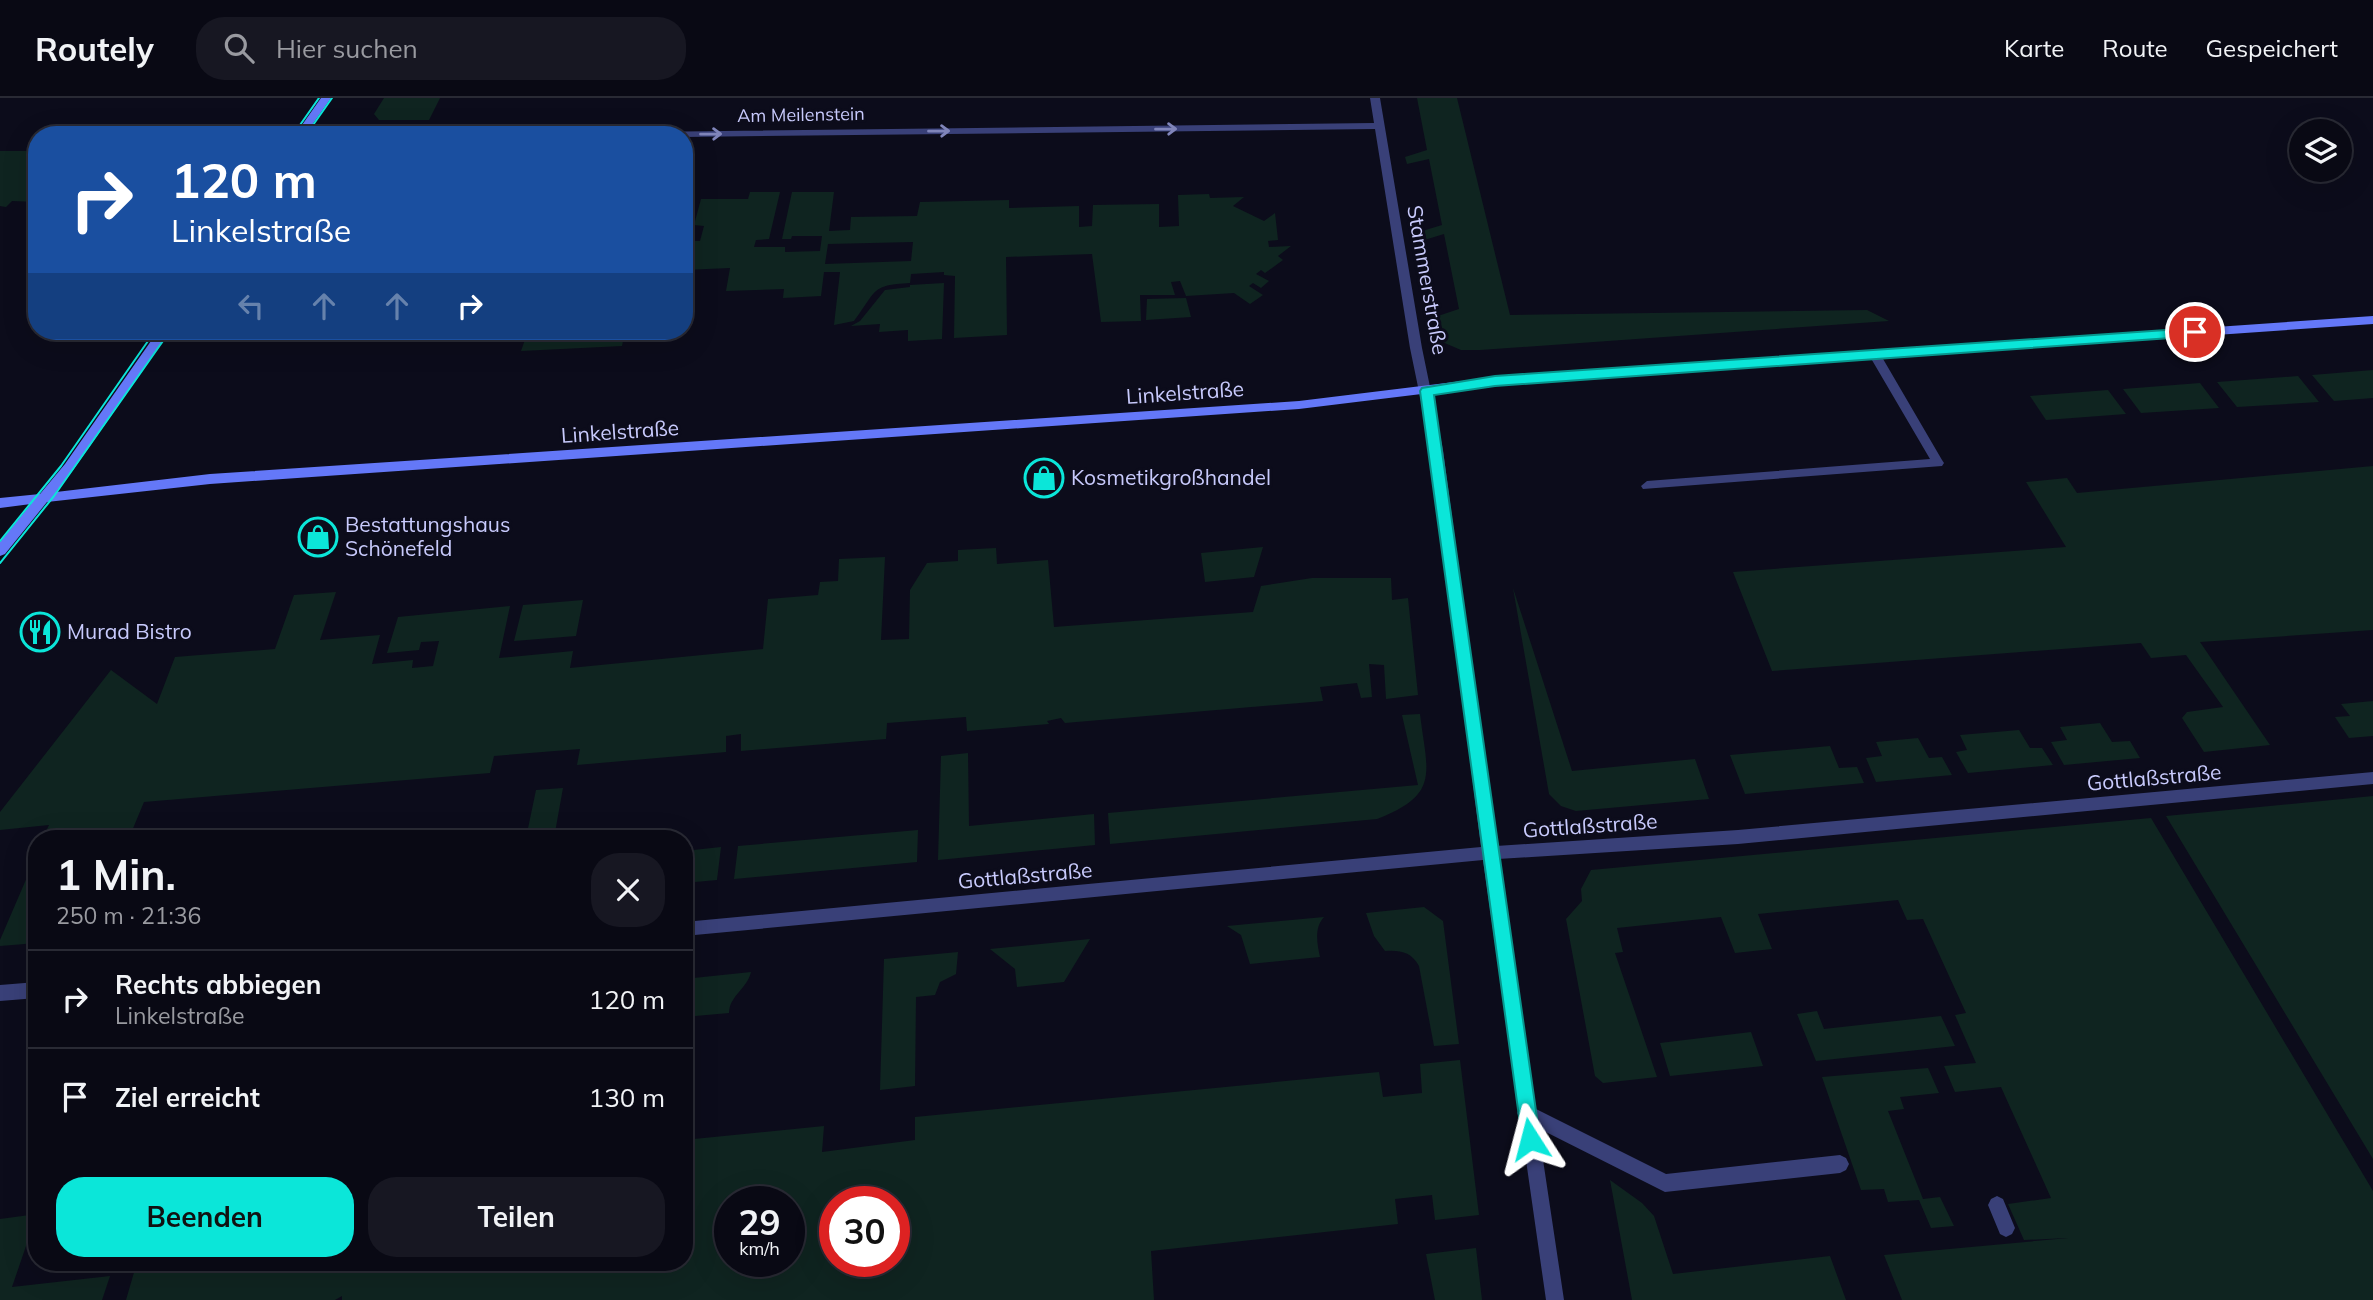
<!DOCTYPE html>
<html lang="de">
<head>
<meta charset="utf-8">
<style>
	:root { --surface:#090914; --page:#171722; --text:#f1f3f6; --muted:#999aa0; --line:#292a34; --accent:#0be6d9 }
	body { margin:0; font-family:Mulish,sans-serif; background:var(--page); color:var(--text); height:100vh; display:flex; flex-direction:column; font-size:26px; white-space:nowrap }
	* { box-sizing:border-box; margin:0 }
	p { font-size:23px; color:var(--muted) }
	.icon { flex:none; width:38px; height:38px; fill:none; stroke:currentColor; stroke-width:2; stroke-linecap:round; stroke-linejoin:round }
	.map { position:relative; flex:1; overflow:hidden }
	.panel { position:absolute; left:28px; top:732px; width:665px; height:441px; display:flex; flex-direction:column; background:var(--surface); border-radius:28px; box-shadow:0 7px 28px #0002,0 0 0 2px var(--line) }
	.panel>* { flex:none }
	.banner { position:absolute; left:28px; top:28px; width:665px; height:214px; border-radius:28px; box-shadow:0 7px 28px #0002,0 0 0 2px var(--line); background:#1a4fa0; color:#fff; overflow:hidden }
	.controls { position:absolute; left:2289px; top:21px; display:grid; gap:14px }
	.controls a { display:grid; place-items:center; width:63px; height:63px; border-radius:50%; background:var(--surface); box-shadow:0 7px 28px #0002,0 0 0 2px var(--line); font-size:35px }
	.speed { position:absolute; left:714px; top:1088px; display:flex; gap:14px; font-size:35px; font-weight:700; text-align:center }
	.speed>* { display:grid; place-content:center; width:91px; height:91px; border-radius:50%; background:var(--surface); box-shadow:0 7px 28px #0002,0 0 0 2px var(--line); line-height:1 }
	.speed small { font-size:18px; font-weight:400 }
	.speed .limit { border:10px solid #d22; background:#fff; color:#111 }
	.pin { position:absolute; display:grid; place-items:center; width:60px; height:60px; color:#fff; margin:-30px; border:4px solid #fff; border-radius:50%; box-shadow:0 2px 7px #0007 }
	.me { position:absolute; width:77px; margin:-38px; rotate:351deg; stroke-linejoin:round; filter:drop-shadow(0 0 5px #0008) }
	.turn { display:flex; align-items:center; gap:24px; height:147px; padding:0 28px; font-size:32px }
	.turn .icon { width:91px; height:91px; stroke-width:2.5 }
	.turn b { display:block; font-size:49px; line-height:60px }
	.lanes { display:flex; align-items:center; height:66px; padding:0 28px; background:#0003; justify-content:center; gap:35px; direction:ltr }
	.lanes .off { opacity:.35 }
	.round { display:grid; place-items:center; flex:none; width:74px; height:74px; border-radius:28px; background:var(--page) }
	.headline { display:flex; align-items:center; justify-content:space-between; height:119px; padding:0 28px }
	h1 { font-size:42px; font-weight:700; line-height:52px }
	.action { display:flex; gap:14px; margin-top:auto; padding:14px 28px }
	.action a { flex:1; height:80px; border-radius:28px; background:var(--accent); color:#111; font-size:28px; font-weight:700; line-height:80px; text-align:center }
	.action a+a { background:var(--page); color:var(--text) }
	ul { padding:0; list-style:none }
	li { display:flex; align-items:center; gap:21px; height:98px; padding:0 28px; border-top:2px solid var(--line) }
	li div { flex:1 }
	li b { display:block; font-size:26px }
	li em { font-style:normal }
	header { display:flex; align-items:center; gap:42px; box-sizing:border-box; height:98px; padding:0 35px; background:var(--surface); border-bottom:2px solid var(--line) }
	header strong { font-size:33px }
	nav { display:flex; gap:38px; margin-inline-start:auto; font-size:24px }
	.search { width:490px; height:63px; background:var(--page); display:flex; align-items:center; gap:18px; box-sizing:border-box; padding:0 24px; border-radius:28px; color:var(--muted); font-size:26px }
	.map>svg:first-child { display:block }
	.green { fill:#0f2420; fill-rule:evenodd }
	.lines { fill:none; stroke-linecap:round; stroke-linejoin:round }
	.lane { fill:#394078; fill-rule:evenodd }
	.street { fill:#394078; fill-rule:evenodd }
	.secondary { fill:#6478f8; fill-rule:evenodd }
	.tram { stroke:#0be6d9; stroke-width:2 }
	.oneway { stroke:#8085ba }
	.route { fill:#0be6d9; stroke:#07968d; stroke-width:2 }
	.labels { text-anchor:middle; stroke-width:6; stroke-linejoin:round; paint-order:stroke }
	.far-street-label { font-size:18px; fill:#c8cafc; stroke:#0c0c1b }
	.street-label { font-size:21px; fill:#c8cafc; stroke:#0c0c1b }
	.poi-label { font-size:21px; fill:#c8cafc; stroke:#0c0c1b; text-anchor:start }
</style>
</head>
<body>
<header>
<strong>Routely</strong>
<div class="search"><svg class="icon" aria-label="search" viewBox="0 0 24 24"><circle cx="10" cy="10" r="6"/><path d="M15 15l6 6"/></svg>Hier suchen</div>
<nav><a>Karte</a><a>Route</a><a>Gespeichert</a></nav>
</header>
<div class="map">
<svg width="2373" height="1202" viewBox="0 0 2373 1202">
	<rect width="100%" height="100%" fill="#0c0c1b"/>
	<!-- green -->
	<path class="green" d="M384,0H440L429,22H379L374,16Z
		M1417,0H1457L1510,217L1867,212L1889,223L1480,252H1461L1440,243L1435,219L1459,211L1444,136L1421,143L1419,134L1442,127L1429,61L1407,66L1405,59L1427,52Z
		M0,53H37V104L12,103L6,109L0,108Z
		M750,94H780L769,141L756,142L754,149H785V154L820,153L822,138H792L791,141H782L792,94H834L829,133L850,132L851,119L917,118L920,104L1009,102V110L1079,108V129L1092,128L1093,107L1159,106V129L1179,128L1178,97L1209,96L1210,100L1244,99L1233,108L1264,123L1275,115L1278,142L1268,143L1269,149L1291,148L1278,158L1283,162L1265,175L1261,172L1256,176L1269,183L1261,190L1253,185L1249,188L1263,197L1250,206L1234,195L1186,198L1180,183L1171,184L1175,197H1140L1141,223L1101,224L1092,156L1006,159L1007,237L954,240L955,178L944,177V174L911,176L910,185C870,187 877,193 854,223L834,227L840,174H824L821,198L783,200L784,191L726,193L730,170L684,172V143H700L704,128L694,127L701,101H748ZM913,144L911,163L825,166L828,146Z
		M944,185L942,241L908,243V232L879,234L880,226L851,228L860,223L885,192L910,189V187Z
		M1186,200L1191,219L1146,222L1147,201Z
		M528,233H625L622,248L521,253Z
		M2373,272V300L2334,303L2312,277Z
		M2298,278L2319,304L2237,309L2217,284Z
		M2200,285L2219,310L2141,315L2123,291Z
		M2108,292L2126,316L2046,322L2030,298Z
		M2373,368V532L2200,544L2270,647L2204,654L2182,620L2187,614L2223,609L2186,557L2151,560L2141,545L1772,573L1733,474L2066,449L2026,384L2067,380L2077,395Z
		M1263,449L1254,479L1205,484L1201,455Z
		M996,450L997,466L1048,462L1054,529L1253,514L1261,488L1312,480H1391L1392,502L1408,500L1418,597L1386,601L1384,567L1369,566L1372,599L1361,600L1357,585L1320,589L1323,603L1065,625L1061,620L1047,623L1049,626L967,633L966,619L887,625L886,641L741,653V636L726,638V654L577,667L580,651L494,658L490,675L144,704L129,740H43L49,727L0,732V714L111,572L157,606L175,559L275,551L294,497L336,494L320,542L380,537L372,566L413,562L412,570L433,568L439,543L421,544L419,552L387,555L398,519L510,508L499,560L573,553L570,570L763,551L768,501L818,497L820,484L838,483L839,461L885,459L881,542L909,541L910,492L927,465L958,463V452Z
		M1513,490L1572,673L1695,661L1709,701L1576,713L1561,708L1549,696Z
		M583,502L576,538L514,543L523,507Z
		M2373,603V638L2349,640L2335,619L2350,618L2341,606Z
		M1420,616C1427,675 1441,696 1377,721L1110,746L1108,715L1418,687L1402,617Z
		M2100,625L2112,644L2130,643L2140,660L2064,667L2051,644L2067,642L2060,629Z
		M2019,632L2030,650H2042L2053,667L1968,675L1956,654L1967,652L1960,637Z
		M1918,640L1929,660L1942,659L1952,677L1876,684L1866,660L1882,658L1876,644Z
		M1830,648L1839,670L1857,669L1864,685L1745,696L1730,657Z
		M968,655L969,728L1094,716L1095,747L938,762L941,658Z
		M563,690L554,740H526L536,692Z
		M2373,698V1061L2166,718Z
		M2151,720L2373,1093V1202H1902L1884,1157L2068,1140L2024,1142L2008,1106L2051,1100L2001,989L1955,994L1944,968L1976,965L1955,917L1966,915L1923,821L1907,822L1898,802L1758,816L1772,851L1735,855L1721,819L1617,830L1623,854L1615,855L1657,979L1603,985L1595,978L1566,821L1582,803L1581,791L1591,772Z
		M918,732L917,764L734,781L738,748Z
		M721,749L717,782L684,785V753Z
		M37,756V845L0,848V842Z
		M1424,809L1443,823L1459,946L1434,948L1419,868C1411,854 1401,852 1385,853L1374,838L1366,815Z
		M1324,819C1314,830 1317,845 1320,859L1250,866L1241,837L1227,828Z
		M1090,841L1064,884L1017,889L1015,871L990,851Z
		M958,854L956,876L940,884L935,897L916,899L915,988L880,992L884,861Z
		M751,874C747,891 729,898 729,915L684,919V881Z
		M1817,913L1824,931L1941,918L1955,948L1816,963L1797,916Z
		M1751,934L1763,968L1670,978L1660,945Z
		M1460,962L1479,1117L1435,1122L1432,1097L1395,1101L1398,1126L1151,1153L1154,1202H342V1198L335,1202H126L137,1164H684V1042L824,1028L822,1054L915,1042V1019L1379,974L1383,999L1422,995L1420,966ZM730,1104H789V1164H730ZM835,1104H894V1164H835Z
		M1928,970L1939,995L1900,999L1904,1011L1888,1013L1923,1101L1940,1099L1954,1128L1931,1130L1919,1102L1888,1104L1884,1091L1861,1092L1822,979Z
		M1610,1082L1642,1105L1654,1118L1673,1176L1830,1158L1846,1202H1632Z
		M37,1116L12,1189L110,1178L102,1202H0V1121Z
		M1476,1150L1482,1202H1435L1426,1156Z"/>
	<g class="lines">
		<!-- lane -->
		<path class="lane" d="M1875,253L1879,254L1942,362L1944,365L1942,368L1643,391L1641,388L1647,383L1930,361L1869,257Z
			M1526,1006L1666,1076L1840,1057L1846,1060L1849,1066L1846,1072L1840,1075L1665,1094L1520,1021L1517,1015L1520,1009Z
			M1997,1098L2003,1101L2015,1130L2012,1136L2006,1139L2000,1136L1988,1107L1991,1101Z"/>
		<!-- street -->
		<path class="street" d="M1370,0H1380L1422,250L1443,352L1496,748L1738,732L2373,674V686L1738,746L1498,761L1564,1202H1546L1483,762L684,838V824L1481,749L1431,352L1410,250L1375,31L684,39V37H638L643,34L1374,25Z
			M37,884V900L0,903V887Z"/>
		<!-- secondary -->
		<path class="secondary" d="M321,0H331L305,37H295Z
			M2373,218V226L1495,287L1299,311L210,386L47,404L5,456L0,458V444L31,406L0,410V400L40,396L65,366L158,233H170L73,372L56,394L210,376L1299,303L1495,279Z"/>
		<!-- tram -->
		<path class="tram" d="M293,37L319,0
			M306,37L332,0
			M0,443L61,368L155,233
			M0,465L54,398L170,233"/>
	</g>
	<!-- one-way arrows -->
	<defs><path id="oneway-shaft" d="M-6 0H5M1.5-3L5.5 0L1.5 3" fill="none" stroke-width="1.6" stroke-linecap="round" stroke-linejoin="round" transform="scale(1.75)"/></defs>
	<g class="oneway">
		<use href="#oneway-shaft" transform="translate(1166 31) rotate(-1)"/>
		<use href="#oneway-shaft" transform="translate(939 33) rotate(-1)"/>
		<use href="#oneway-shaft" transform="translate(711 36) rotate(-1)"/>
	</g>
	<!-- route -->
	<path class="route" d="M2195,230L2201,234L2199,238L1495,288L1434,297L1540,1041L1537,1048L1530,1051L1523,1048L1420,293L1422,290L1495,278Z"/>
	<!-- icons -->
	<defs>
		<symbol id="shop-ring" viewBox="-11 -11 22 22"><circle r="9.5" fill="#0c0c1b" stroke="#0be6d9" stroke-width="1.5"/><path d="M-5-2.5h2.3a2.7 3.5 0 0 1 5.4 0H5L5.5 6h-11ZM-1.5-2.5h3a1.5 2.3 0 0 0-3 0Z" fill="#0be6d9"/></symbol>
		<symbol id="restaurant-ring" viewBox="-11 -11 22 22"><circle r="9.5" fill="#0c0c1b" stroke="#0be6d9" stroke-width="1.5"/><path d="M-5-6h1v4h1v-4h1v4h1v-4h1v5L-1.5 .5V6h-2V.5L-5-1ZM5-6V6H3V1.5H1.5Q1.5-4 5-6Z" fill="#0be6d9"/></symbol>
	</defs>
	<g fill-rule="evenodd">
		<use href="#shop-ring" x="1022" y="358" width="44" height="44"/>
		<use href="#shop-ring" x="296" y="417" width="44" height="44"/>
		<use href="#restaurant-ring" x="18" y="512" width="44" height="44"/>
	</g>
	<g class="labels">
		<!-- far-street labels -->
		<g class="far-street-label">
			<text transform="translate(801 17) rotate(-1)" y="6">Am Meilenstein</text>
		</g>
		<!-- street labels -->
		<g class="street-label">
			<text transform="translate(1427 182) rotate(80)" y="7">Stammerstraße</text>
			<text transform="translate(1185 295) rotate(-4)" y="7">Linkelstraße</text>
			<text transform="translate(620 334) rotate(-4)" y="7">Linkelstraße</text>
			<text transform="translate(2154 680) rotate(-5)" y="7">Gottlaßstraße</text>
			<text transform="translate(1590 728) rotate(-4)" y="7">Gottlaßstraße</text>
			<text transform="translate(1025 778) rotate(-5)" y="7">Gottlaßstraße</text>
		</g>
		<!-- poi labels -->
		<g class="poi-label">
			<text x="1071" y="387">Kosmetikgroßhandel</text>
			<text x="345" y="434">Bestattungshaus<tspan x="345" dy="24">Schönefeld</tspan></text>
			<text x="67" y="541">Murad Bistro</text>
		</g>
	</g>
</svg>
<div class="controls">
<a><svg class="icon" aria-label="layers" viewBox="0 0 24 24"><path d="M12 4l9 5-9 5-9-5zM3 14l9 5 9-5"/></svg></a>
</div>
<div class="speed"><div>29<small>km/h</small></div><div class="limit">30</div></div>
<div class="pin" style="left:2195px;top:234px;background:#d93025"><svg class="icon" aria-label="arrive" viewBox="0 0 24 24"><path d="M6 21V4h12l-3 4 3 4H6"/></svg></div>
<svg class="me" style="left:1530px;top:1041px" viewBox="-20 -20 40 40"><path d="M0-17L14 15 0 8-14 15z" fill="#0be6d9" stroke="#fff" stroke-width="4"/></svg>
<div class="banner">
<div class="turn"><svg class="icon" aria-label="right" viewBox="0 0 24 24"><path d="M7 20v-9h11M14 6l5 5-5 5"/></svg><div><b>120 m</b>Linkelstraße</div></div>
<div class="lanes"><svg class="icon off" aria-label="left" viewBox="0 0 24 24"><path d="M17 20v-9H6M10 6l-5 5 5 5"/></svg><svg class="icon off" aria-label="ahead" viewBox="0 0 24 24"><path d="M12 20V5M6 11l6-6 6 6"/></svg><svg class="icon off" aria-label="ahead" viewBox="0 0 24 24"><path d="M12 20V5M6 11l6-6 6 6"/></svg><svg class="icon" aria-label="right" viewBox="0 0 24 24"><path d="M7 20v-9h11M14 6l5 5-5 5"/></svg></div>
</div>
<section class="panel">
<div class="headline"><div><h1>1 Min.</h1><p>250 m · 21:36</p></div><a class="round"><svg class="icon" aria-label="close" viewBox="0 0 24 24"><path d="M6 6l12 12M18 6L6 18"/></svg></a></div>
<ul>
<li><svg class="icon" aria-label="right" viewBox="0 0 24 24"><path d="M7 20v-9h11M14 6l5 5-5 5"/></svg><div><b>Rechts abbiegen</b><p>Linkelstraße</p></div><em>120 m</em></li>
<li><svg class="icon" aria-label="arrive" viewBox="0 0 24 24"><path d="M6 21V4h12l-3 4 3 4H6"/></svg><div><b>Ziel erreicht</b></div><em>130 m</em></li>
</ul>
<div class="action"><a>Beenden</a><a>Teilen</a></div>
</section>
</div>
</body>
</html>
